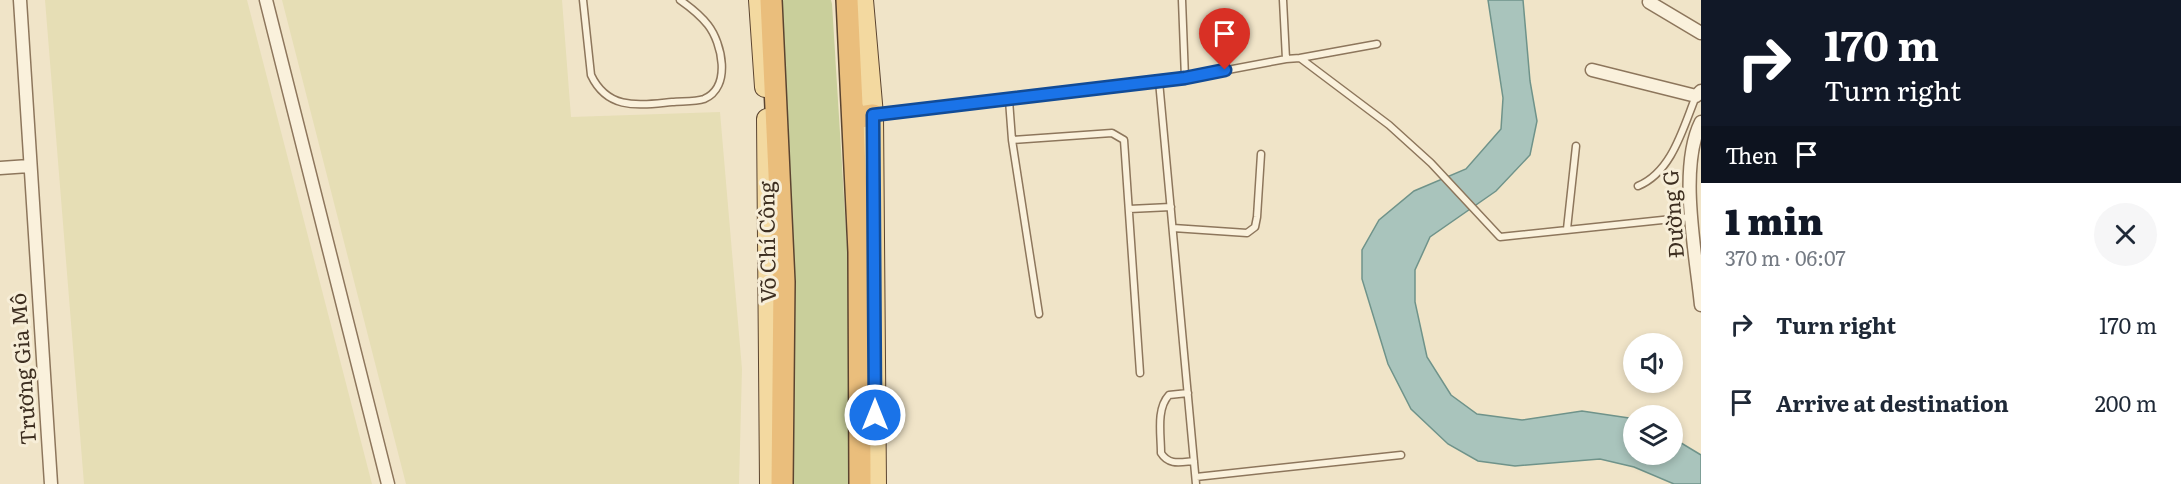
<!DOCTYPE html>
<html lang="en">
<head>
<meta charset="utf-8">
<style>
	:root { --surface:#fff; --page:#f6f6f7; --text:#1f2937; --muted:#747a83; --accent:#111827 }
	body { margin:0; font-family:Literata,serif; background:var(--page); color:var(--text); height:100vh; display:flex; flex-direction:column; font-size:22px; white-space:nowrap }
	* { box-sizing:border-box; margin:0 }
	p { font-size:20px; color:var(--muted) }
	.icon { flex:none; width:33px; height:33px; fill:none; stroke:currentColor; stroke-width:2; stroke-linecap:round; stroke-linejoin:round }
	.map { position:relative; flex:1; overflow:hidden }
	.sheet { display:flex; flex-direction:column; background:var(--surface); width:480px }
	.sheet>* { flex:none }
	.hud { background:#111827; color:#fff; overflow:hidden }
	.controls { position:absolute; left:1623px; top:333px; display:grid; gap:12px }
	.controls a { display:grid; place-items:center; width:60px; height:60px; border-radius:50%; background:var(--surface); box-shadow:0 3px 9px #0003; font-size:30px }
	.pin { position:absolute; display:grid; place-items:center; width:51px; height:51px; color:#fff; margin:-62px -26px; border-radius:50% 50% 50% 0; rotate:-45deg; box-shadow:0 0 6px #0007 }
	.pin .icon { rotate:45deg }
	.me { position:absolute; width:66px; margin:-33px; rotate:0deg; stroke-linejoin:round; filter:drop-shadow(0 0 4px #0008) }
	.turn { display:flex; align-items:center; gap:21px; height:126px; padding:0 24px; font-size:27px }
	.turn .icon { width:78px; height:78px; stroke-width:2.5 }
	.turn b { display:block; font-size:42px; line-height:51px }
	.then { display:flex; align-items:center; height:57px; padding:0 24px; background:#0003; gap:12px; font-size:22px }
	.round { display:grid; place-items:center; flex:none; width:63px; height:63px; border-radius:32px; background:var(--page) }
	.headline { display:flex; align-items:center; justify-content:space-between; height:102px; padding:0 24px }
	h1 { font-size:36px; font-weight:800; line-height:45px; color:var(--accent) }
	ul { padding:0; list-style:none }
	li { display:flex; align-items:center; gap:18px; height:78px; padding:0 24px }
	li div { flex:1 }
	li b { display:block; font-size:22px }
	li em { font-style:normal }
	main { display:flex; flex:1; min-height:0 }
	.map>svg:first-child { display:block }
	.farmland { fill:#e6deb5 }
	.green { fill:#c9cf9b }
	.water { fill:#a9c4bc; stroke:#6f938a; stroke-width:1.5 }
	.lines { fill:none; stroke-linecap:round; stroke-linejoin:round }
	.service-casing { stroke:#8d765c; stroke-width:9 }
	.minor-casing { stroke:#8d765c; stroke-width:15 }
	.primary-casing { stroke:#5b4430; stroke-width:22 }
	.trunk-casing { stroke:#5b4430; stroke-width:24 }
	.service { stroke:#faf1dc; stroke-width:6 }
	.minor { stroke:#faf1dc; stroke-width:12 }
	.primary { stroke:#f3d9a0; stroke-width:20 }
	.trunk { stroke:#eabe7c; stroke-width:21 }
	.route-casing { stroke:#114b97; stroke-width:15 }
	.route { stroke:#1a73e8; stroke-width:10 }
	.labels { text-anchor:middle; stroke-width:6; stroke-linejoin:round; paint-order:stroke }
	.street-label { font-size:21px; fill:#3d2e20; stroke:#f7eed8 }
</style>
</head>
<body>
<main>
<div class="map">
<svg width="1701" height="484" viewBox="0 0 1701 484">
	<rect width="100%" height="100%" fill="#f0e4c8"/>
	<!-- farmland -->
	<path class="farmland" d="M45,0H247L372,484H84Z
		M282,0H562L571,117L720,112L742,369L739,484H406Z"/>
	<!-- green -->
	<path class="green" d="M776,0H831L832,4L855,375L854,484H789Z"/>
	<!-- water -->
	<path class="water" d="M1488,0H1523L1530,81L1537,121L1530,155L1496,191L1430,237L1415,270V302L1427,357L1451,395L1477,414L1522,420L1582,411L1629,418L1633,420L1634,454H1672L1673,438L1701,455V484H1674L1634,467L1600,459L1515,466L1478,461L1448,444L1411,409L1388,364L1362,279V250L1379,220L1414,191L1466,169L1501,129L1503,98Z"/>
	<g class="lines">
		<defs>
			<path id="service" d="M583,0L591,75C608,111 639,105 672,102C681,101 695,102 704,99C732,87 722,43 708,25C701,16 690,7 680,0
				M1182,0L1185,78
				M1283,0L1286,59
				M1300,58L1377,44
				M1159,81L1196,484
				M1009,100L1012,140L1039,314
				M875,115L1185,78L1286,59L1300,58L1389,125L1431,163L1500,237L1691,217
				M1012,140L1112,133L1124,140L1140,373
				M1638,186C1672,172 1683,128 1696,96
				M1129,209L1171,207
				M1173,228L1247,233L1255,227L1257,217L1261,154
				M1567,229L1576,146
				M1188,393L1169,395C1156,409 1161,434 1161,453C1169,466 1181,462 1194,461
				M1196,477L1401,455"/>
			<path id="minor" d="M20,0L51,484
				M266,0L388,484
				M1649,2L1701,33
				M1592,70L1696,96L1701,91
				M1701,122C1678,168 1696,254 1701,305
				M0,168L29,166"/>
			<path id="primary" d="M759,0L765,87
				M863,0L873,115L876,484
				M767,119L770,484"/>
			<path id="trunk" d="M771,0L784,282L782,484
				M847,0L859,252L860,484
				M853,118L873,115"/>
		</defs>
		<!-- service casing -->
		<use href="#service" class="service-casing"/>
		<!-- minor casing -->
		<use href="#minor" class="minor-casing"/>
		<!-- primary casing -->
		<use href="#primary" class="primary-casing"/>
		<!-- trunk casing -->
		<use href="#trunk" class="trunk-casing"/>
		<!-- service -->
		<use href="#service" class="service"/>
		<!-- minor -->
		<use href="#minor" class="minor"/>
		<!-- primary -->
		<use href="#primary" class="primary"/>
		<!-- trunk -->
		<use href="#trunk" class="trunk"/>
	</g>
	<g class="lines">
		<defs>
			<path id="route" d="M875,415L873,115L1185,78L1225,70"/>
		</defs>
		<!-- route casing -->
		<use href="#route" class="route-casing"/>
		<!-- route -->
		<use href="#route" class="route"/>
	</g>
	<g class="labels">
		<!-- street labels -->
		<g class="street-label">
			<text transform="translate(1674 214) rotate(-94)" y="7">Đường G</text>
			<text transform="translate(768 242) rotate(-91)" y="7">Võ Chí Công</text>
			<text transform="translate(24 369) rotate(-94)" y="7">Trương Gia Mô</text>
		</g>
	</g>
</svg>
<div class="controls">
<a><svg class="icon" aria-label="sound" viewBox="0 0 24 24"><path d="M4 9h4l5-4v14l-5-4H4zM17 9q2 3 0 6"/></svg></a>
<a><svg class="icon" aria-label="layers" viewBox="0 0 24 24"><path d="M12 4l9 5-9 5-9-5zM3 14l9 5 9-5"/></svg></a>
</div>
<div class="pin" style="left:1225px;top:70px;background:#d93025"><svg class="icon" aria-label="arrive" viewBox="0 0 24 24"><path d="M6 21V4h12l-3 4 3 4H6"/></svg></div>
<svg class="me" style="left:875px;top:415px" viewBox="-20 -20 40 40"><circle r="17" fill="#1a73e8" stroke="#fff" stroke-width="3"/><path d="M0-11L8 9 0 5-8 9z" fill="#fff"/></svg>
</div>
<section class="sheet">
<div class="hud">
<div class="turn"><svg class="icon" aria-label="right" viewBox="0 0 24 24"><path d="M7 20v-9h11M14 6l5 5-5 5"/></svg><div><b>170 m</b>Turn right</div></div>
<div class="then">Then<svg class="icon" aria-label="arrive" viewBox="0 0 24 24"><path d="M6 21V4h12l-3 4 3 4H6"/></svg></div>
</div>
<div class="headline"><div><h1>1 min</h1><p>370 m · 06:07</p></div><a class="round"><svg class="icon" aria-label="close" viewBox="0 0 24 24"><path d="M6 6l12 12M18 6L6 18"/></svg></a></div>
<ul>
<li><svg class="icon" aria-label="right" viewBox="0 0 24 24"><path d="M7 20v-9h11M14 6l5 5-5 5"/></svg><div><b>Turn right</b></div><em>170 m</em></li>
<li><svg class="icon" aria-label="arrive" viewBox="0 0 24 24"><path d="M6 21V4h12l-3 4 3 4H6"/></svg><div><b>Arrive at destination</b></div><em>200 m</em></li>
</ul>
</section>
</main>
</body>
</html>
